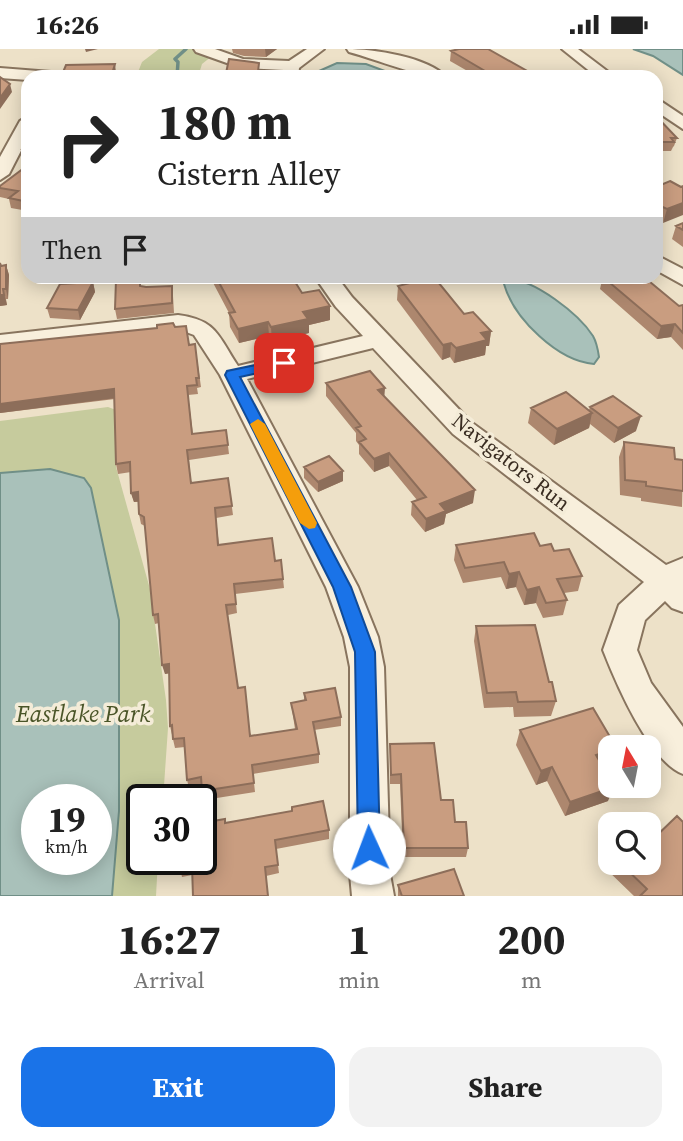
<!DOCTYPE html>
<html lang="en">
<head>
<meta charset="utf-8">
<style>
	:root { --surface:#fff; --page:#f2f2f2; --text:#222; --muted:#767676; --accent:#1a73e8 }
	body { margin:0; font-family:"Source Serif 4",serif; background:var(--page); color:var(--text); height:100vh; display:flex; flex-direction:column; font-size:26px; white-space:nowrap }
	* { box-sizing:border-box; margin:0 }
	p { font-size:23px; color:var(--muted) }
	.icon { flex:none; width:38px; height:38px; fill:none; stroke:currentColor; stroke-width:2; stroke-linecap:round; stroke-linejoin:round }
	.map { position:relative; height:847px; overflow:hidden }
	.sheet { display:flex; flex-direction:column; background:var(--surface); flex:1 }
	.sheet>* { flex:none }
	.banner { position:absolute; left:21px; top:21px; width:642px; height:214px; border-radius:21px; box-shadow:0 4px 18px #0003; background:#fff; color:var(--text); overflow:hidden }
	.needle { width:46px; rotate:350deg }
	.fabs { position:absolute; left:598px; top:686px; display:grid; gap:14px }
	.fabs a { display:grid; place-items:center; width:63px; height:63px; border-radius:14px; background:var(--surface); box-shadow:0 4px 18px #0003; font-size:35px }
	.speed { position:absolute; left:21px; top:735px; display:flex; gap:14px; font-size:35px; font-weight:700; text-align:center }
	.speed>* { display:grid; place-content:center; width:91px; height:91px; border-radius:50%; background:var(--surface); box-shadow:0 4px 18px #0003; line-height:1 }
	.speed small { font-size:18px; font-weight:400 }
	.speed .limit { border:4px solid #111; border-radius:10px; background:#fff; color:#111 }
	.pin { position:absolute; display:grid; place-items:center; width:60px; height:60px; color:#fff; margin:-30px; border-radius:14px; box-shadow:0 4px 10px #0006 }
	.me { position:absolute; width:77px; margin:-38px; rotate:358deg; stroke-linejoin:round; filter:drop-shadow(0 0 5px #0008) }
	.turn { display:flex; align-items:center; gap:24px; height:147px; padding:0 21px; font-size:32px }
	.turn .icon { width:91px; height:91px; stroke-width:2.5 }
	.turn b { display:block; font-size:49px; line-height:60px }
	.then { display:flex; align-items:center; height:66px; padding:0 21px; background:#0003; gap:14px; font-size:26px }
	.eta { display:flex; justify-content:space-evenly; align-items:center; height:119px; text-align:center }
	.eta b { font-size:42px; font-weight:700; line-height:49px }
	.primary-button { display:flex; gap:14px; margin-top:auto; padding:14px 21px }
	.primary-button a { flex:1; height:80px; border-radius:21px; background:var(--accent); color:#fff; font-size:28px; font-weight:700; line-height:80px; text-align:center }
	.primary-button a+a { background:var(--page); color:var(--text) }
	.status { display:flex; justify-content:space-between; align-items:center; height:49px; padding:0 35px; background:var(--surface); direction:ltr }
	.status svg { height:19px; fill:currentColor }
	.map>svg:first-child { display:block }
	.green { fill:#c6cb9d; fill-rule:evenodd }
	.water { fill:#a9c1ba; stroke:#708f87; stroke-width:2; fill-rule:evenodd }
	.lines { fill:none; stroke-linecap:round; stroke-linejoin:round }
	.stream { stroke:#708f87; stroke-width:3.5 }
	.minor-casing { stroke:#88745e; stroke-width:4 }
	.minor { fill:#f8efdc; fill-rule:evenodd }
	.wall { fill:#ad876e }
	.shaded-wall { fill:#8d6e5a }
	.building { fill:#c99d80; stroke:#8d6e5a; stroke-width:2 }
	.route { fill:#1a73e8; stroke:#114b97; stroke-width:2 }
	.slow { fill:#f59e0b }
	.labels { text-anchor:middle; stroke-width:7; stroke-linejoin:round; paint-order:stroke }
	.street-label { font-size:21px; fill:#392c21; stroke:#f4ecd8 }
	.near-park-label { font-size:24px; font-style:italic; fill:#4a5528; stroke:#f4ecd8 }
</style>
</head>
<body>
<div class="status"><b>16:26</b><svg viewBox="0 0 49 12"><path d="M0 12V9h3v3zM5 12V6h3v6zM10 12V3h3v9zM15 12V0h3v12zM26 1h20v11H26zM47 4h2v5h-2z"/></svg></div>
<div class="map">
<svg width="683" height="847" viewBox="0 0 683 847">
	<rect width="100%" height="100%" fill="#ede1c8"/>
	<!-- green -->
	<path class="green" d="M159,0H192L212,7L202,15L198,28H136L142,13Z
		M108,358L116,361V418L150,540L166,651L168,679L163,751H142V810H158L156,847H0V372ZM37,751H96V810H37Z"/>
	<!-- water -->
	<path class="water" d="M633,0H683V26L653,7Z
		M337,14L366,15L401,28H318L319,22Z
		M508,230C534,230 579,265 593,287C597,294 598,301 599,308L594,315C558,312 514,270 504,235Z
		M50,420L84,429L91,439L119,571V762L112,847H0V424ZM37,751H96V810H37Z"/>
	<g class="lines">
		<!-- stream -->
		<path class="stream" d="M177,28L178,13L175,10L186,0"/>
		<defs>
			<path id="minor" d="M194,0H215L243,10L289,12L307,0H324L299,19L298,28H282L284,21L241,19L196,3Z
				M347,0C373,0 428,8 446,28C418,28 378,11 349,3Z
				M562,0H578L615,28H597Z
				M0,19L51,23L59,28H28V31L0,29Z
				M656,49L683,67V80L656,62Z
				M28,67V88L9,125L0,131V108L20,72Z
				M656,206L683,220V236L656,221Z
				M315,228H337L352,248L471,373L666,516L683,509V563L672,559L665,552L645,571L637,601L651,634L683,678V725C649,712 616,634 603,601L619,556L644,533L453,385L373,299L247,330L358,538L378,588L384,618L390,825L394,847H352L350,825V618L344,588L326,538L220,326L194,286L178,280L0,300V286L178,266C217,271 218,287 238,317L363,287L336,258Z"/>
		</defs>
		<!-- minor casing -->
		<use href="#minor" class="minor-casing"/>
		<!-- minor -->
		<use href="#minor" class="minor"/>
	</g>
	<!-- wall -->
	<path class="wall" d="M232,0H277L266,8L244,7L233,4Z
		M451,2L532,28H478L450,12Z
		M259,22V28H226V24Z
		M656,67L677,89L674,97L673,98L671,102H656Z
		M28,88V109H24L22,100Z
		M28,116V162L11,159L9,150L0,148V137Z
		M656,138H681L663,174L656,170Z
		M683,174V198L672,190L676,177Z
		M0,214L1,217L6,216L9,226L8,250H6L7,256L0,257V260Z
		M210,228H292L302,244L330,257V271L309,276V284L272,293L269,287L239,294L230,278L229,264Z
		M596,228H644L679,257L683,256V301L671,288L657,290L600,240L602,231Z
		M406,229L491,282L489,297H486L485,306L454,314L450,308L442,311L397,251L398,237L406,235Z
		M93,233L95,243L80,271L50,269L47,259Z
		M141,237L173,247L174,264L117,270L115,260Z
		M0,295H195L201,338L197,339L198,345L188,346L193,385L226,381L229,405L189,411L191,434L228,429L233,466L216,469L219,496L275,512L283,530L284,539L235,545L237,564L228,566L238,639L251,687L295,680L291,654L304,651V644L341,668V677L314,681L319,705V714L253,725L255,743L204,751L201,737L189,739L187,731L185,698L175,699L170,677L169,624L165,625L159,574L155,575L153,566L145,477L141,475L139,465L138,453H134L131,444V423L118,425L116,415L115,350L0,364Z
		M326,334L385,348L473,454L446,465L444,475L425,483L411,466L412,453L417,451L389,417L374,423L359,405V396L356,392V384L326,347Z
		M590,358L636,382L614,394L590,375L589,379L554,396L528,374L531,359L589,361Z
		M624,393L675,410L683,411L682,458L641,452V449L620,446L619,408Z
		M304,418L343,422V432L318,443L304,429Z
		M456,496L540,497L554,502L582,527L578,542L564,544L567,551L563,566L543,569L536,554L524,556L516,538L506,540L501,528L463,534L454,511Z
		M476,577L549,633L556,652L551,667L514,668L513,658L484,659L474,592Z
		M520,681L611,713L602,716L608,752L565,767L547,732L536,736L516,696Z
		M390,695L441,751L455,773L468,799L466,808H403L400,735H390Z
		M225,773L329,781V790L276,800L279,824L266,827L192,826L182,828L180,819Z
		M611,804V814H649L683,847H634L604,818Z
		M398,836L464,847H398Z"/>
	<!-- shaded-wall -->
	<path class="shaded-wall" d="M85,0H98L86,3Z
		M265,0H277L266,8Z
		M115,15L116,24L115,28H111Z
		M10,35L12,43L0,60V49Z
		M683,154V166L663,174L667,160Z
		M6,216L9,226L8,250L6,240Z
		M93,233L95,243L80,271L78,261Z
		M3,240L7,256L0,257V260V246Z
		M330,257V271L309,276V284L272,293L271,278L303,263Z
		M268,273L269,287L239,294L238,280Z
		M675,275L671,288L657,290L661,277Z
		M491,282L489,297H486L485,306L454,314L456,299L481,284Z
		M451,294L450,308L442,311L443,296Z
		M385,339L384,352L378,341Z
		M114,340L116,349L0,364V355Z
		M592,364L589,379L554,396L557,380Z
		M641,367L636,382L614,394L618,379Z
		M389,404V417L374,423V410Z
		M343,422V432L318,443V433Z
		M475,441L473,454L446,465L444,475L425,483L426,470L440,455Z
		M138,443L140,452L134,453L131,444Z
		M519,523L516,538L506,540L509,525Z
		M539,538L536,554L524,556L527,541Z
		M169,615L171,624L165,625L162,616Z
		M611,701V713L590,720L596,706Z
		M552,718L547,732L536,736L541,722Z
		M614,738L608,752L565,767L570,753Z"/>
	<!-- building -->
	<path class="building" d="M459,0H488L529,23L532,28H492L490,25L451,2Z
		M229,10L259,14L258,23H252V26H231V24H226Z
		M115,15L111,28H61L66,16Z
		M0,28L10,35L0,49Z
		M656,67L677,89H671L674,93H656Z
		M28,88V100H22Z
		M28,116V153L9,149L18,142L0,139V137Z
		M670,132L681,138L683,137V154L667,160L656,155V138Z
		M683,174V181L676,177Z
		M0,214L1,217L6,216V240H3L4,246H0Z
		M216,228H292L302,244L319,241L330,257L303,263L308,270L271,278L268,273L238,280L229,264L235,263Z
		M413,228H434L464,265L473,263L491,282L481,284L487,291L456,299L451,294L443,296L398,237L410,234L406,229Z
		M603,228H644L679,257L683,256V284L675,275L661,277Z
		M140,229V237L146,238L172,237V254L115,260L116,231Z
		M93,233L78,261L47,259L60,235Z
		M173,274L175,278L186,277L189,296L195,295L199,329H196L197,336L187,337L192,385L226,381L228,396L187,401L191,434L228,429L232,457L215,459L218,496L272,489L275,512L281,511L283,530L234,535L236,555L226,556L238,639L245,638L250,687L297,680L291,654L306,651L304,644L335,639L341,668L313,673L319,705L252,716L254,734L202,742L201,728L187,731L184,689L173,690L172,676L170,677L169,615L162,616L158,565L153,566L144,468L139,465L138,443L131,444L130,413L116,415L114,340L0,355V295L157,279V276Z
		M370,322L385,339L378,341L475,441L440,455L446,462L426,470L412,453L426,448L389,404L374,410L359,393L366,390L356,379L361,377L326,334Z
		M566,343L592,364L557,380L531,359Z
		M613,347L641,367L618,379L590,358Z
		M624,393L674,399L675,410L683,411V442L646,437V433L625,431Z
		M329,407L343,422L318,433L304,418Z
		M534,484L540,497L551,495L554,502L569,500L582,527L557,530L567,551L546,554L539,538L527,541L519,523L509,525L504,513L465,519L456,496Z
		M535,576L549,633H552L556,652L518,653L516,643L487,644L476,577Z
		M593,659L616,698H611V701L596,706L611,732V737H613L614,738L570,753L552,718L541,722L520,681Z
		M434,694L441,751H453L455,773H466L468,799H404L401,725L391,726L390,695Z
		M323,752L329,781L275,791L278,816L265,818L268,847H193L192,817L180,819L179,810H201V774L225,770V774L292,762V758Z
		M677,767L683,773V847H640L647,840L620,814H649V794Z
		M454,820L464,847H402L398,836Z"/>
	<!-- route -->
	<path class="route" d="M284,310L291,314L289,317L240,328L351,538L375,603L380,799L377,807L369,811L361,807L358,799L355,603L333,538L225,326L227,322Z"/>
	<!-- slow -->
	<path class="slow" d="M258,370L265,375L317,474L315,479L309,480L300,474L250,375Z"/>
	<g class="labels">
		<!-- street labels -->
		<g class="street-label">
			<text transform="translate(511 413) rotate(38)" y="7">Navigators Run</text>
		</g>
		<!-- near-park labels -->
		<g class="near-park-label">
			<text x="83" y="673">Eastlake Park</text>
		</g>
	</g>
</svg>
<div class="fabs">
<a><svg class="needle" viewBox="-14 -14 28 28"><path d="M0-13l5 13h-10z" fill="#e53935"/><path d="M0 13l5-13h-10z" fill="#767676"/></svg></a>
<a><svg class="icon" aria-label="search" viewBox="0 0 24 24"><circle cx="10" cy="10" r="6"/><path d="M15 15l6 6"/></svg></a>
</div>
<div class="speed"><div>19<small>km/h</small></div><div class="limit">30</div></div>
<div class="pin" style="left:284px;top:314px;background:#d93025"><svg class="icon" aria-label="arrive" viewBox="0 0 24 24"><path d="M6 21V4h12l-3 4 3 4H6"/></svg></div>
<svg class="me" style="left:369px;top:799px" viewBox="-20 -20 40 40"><circle r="19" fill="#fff"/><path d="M0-13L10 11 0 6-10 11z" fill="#1a73e8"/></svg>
<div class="banner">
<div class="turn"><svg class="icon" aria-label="right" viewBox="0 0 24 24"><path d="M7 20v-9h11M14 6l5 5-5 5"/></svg><div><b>180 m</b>Cistern Alley</div></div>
<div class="then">Then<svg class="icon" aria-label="arrive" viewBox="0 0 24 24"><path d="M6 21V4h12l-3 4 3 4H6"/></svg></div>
</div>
</div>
<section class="sheet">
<div class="eta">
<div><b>16:27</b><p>Arrival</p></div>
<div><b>1</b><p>min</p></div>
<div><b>200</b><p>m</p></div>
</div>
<div class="primary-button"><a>Exit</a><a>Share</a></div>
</section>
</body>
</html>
